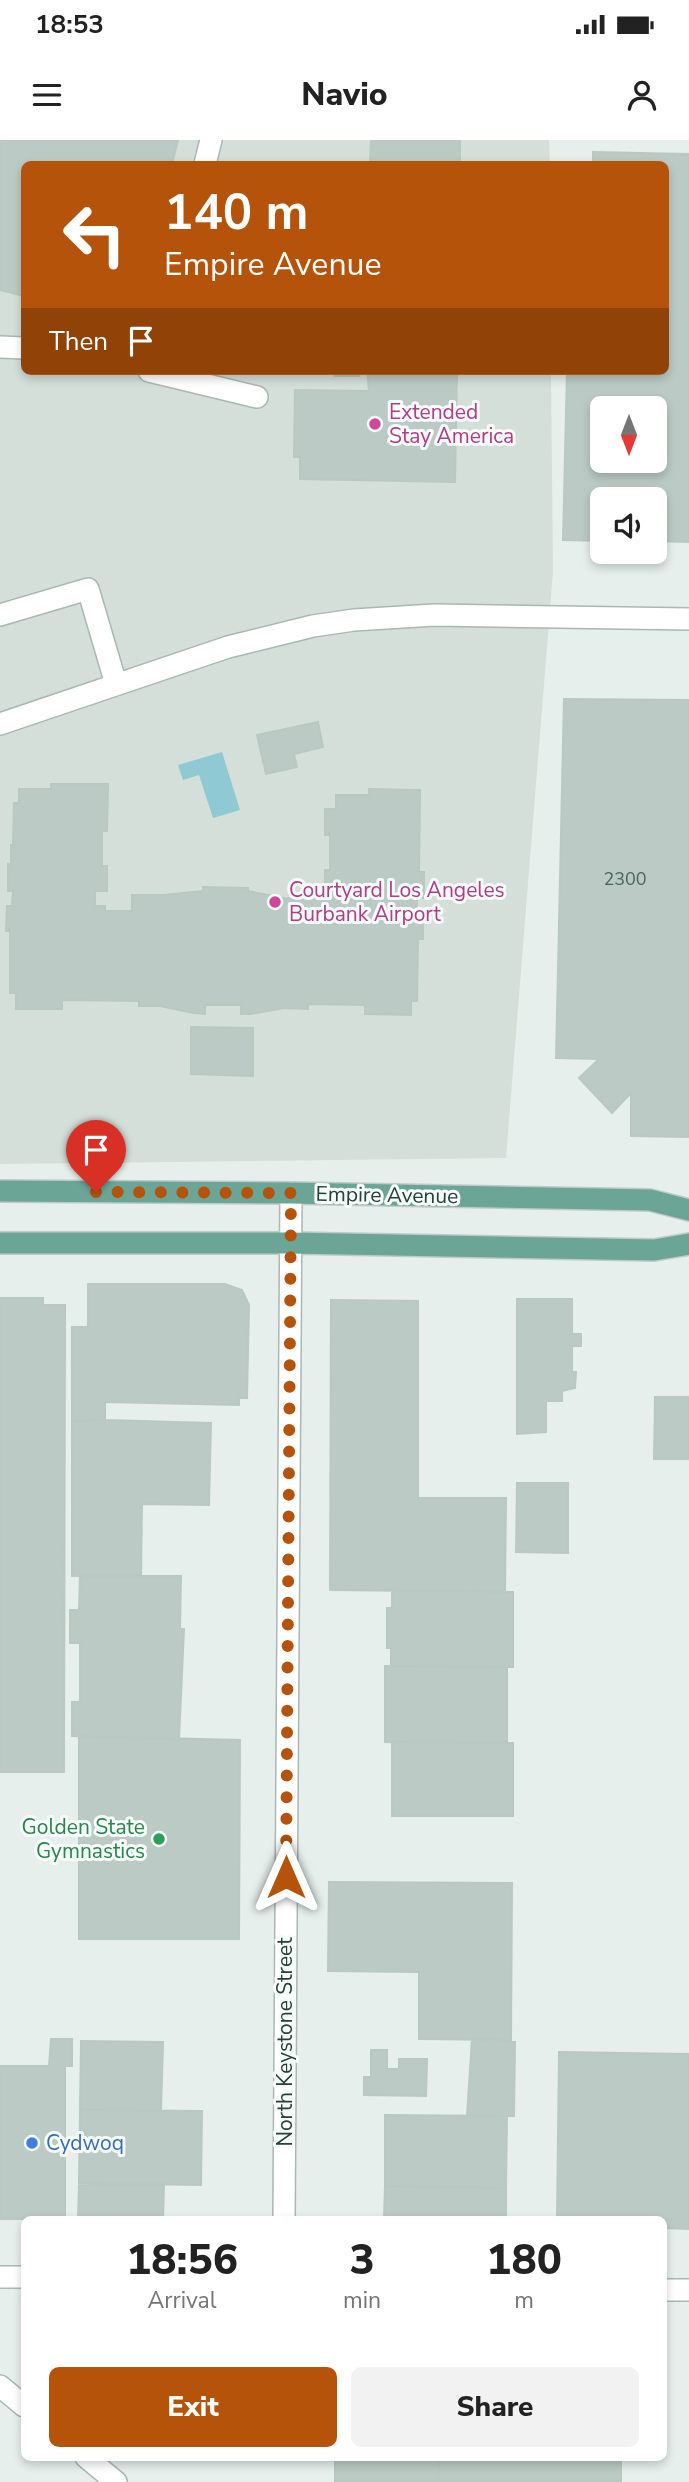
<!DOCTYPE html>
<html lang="en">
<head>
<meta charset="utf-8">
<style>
	:root { --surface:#fff; --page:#f2f2f2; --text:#222; --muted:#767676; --accent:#b45309 }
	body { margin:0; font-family:"Nunito Sans",sans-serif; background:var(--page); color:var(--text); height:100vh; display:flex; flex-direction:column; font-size:26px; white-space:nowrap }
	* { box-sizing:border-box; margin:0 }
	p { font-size:23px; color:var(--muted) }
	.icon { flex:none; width:38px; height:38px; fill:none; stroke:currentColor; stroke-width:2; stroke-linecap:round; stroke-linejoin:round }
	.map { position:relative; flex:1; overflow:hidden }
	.side { position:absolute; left:21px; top:2076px; width:646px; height:245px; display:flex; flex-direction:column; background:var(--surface); border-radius:10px; box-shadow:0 4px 10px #0003 }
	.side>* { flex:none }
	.hud { position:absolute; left:21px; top:21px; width:648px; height:214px; border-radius:10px; box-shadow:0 4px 10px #0003; background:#b45309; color:#fff; overflow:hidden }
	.needle { width:46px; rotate:180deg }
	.controls { position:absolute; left:590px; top:256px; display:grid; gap:14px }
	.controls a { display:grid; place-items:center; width:77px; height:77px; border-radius:10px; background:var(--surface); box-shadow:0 4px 10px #0003; font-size:35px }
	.pin { position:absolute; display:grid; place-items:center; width:60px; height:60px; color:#fff; margin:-72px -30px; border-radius:50% 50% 50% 0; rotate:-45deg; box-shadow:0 0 7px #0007 }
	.pin .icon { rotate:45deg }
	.me { position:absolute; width:77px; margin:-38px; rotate:0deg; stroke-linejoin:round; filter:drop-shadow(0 0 5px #0008) }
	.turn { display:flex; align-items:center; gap:24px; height:147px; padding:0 28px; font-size:32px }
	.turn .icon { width:91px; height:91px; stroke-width:2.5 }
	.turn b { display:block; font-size:49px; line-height:60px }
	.then { display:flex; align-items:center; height:66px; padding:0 28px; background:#0003; gap:14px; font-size:26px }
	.eta { display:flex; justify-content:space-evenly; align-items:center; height:119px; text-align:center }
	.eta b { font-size:42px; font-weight:800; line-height:49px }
	.cta { display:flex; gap:14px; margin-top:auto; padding:14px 28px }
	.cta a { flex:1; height:80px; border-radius:10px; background:var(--accent); color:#fff; font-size:28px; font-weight:800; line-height:80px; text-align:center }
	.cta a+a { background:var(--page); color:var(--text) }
	.status { display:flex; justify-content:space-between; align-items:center; height:49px; padding:0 35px; background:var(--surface); direction:ltr }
	.status svg { height:19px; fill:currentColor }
	header { display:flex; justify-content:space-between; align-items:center; height:91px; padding:0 28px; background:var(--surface); font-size:32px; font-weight:800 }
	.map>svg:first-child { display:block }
	.built { fill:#d4dfda }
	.water { fill:#8ec9d4 }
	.building { fill:#bbcac4; stroke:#b8c9c2; stroke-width:2; fill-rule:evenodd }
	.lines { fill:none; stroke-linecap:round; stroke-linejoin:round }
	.minor-casing { stroke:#a8b8b2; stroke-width:24 }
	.major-casing { stroke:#c2cac8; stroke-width:24 }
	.minor { stroke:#fff; stroke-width:21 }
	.major { stroke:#6aa596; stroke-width:21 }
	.route { stroke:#b45309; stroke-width:12; stroke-dasharray:0 21.6 }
	.hotel-dot { fill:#d1479c; stroke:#f7fbf9; stroke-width:2.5 }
	.leisure-dot { fill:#2e9e5b; stroke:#f7fbf9; stroke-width:2.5 }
	.shop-dot { fill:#3f7fe0; stroke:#f7fbf9; stroke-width:2.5 }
	.labels { text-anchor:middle; stroke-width:6; stroke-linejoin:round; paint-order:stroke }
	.number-label { font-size:18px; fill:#4a645c }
	.hotel-label { font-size:21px; fill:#b23c85; stroke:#f7fbf9; text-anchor:start }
	.street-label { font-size:21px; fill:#24423a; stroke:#f7fbf9 }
	.leisure-label { font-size:21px; fill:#27864d; stroke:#f7fbf9; text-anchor:end }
	.shop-label { font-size:21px; fill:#366cbe; stroke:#f7fbf9; text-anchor:start }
</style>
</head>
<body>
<div class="status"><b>18:53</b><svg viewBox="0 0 49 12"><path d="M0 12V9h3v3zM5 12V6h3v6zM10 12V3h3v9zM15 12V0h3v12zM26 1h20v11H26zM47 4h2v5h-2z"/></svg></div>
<header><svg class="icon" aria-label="menu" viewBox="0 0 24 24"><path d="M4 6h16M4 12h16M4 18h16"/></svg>Navio<svg class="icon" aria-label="person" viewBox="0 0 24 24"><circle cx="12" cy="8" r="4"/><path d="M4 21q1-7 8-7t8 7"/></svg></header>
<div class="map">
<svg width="689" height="2342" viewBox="0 0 689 2342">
	<rect width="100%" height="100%" fill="#e6efeb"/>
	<!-- built -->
	<path class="built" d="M0,0H549L550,24H24V231H551L553,432L506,1018L0,1024Z"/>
	<!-- water -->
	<path class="water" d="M222,612L240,670L213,678L199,635L183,640L178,625Z"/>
	<!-- building -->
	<path class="building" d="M0,0H178L172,24H24V156L0,150Z
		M371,0H460V24H370Z
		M593,12L689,14V402L654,401V359H602V401L563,400L567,231H665V24H593ZM602,268H654V320H602Z
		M335,231H359V236H335Z
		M367,231H457L455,342L300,339V317H294L295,250L369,251Z
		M564,559L689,560V997L631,996V953L612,973L579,938L599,919L556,918Z
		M318,582L323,607L294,614L297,627L266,634L257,595Z
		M51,644H108L107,691H102V726H107V751H95V766H105V771H132V755H164L203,751V747L248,748V751L283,758L336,759L325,756V730H330V695H325V669H336V655H369V649L420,650L419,732H424V758H417V773H423V799H418L417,861H411V875L365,874V865L308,864V869L284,868L251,874H241V865H205V874L194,873L160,866H139V861L62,860V869H16V853H10V791H6L7,766H12L13,751H8V724L11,725V705H13L14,663H19V649H51Z
		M191,887L253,888V936L191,934Z
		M88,1144H225L242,1150L249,1165L247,1258H239V1265L105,1262V1280L72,1281V1187H88Z
		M0,1158H43V1165H65L64,1632H0Z
		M517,1159H572V1194H581V1206H572V1232H576L575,1248L562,1251V1261H546V1292L517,1294Z
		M331,1160L418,1161V1358H506L505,1452L330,1450Z
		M655,1257H689V1319H654Z
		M105,1280L211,1283L209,1365L142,1364L141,1436H72V1281Z
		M517,1343H568V1413L516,1412Z
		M80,1436H181L180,1489H184L179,1599L72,1596V1562H80V1503H70V1470H79Z
		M392,1450L513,1452V1527L391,1526V1508H387V1468H392Z
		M385,1526L507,1527V1603L385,1602Z
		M79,1596L240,1600L239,1799H79Z
		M392,1602L513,1603V1676H392Z
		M329,1742L512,1743L511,1900L419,1899V1832L328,1831Z
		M51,1899H72V1926H65V2079H0V1926H49Z
		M472,1899L511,1900L506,1902H515L514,1976H467Z
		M81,1901L163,1902L161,1971L80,1970Z
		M371,1910H387V1929H399V1919H427L426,1956L364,1955V1937H371Z
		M559,1912L689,1914V2089L663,2088V2079H557Z
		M80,1970L202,1971L201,2045L79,2043Z
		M385,1975L507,1976L506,2048L385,2046Z
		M79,2045L164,2046L163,2079H78Z
		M385,2046L506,2048V2079H384Z
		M335,2317H439L438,2342H335Z
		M439,2317H621V2342H438Z"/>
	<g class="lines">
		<defs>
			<path id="minor" d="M205,24L211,0
				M0,207L24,208
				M149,231L257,257
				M0,475L88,449L116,544
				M0,584L228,507L313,486L354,480L434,475L689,479
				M284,2079L291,1053
				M0,2137H24
				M663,2150H689
				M0,2246L24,2266
				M86,2317L116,2342"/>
			<path id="major" d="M0,1051L291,1053L650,1060L689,1070
				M0,1103H291L654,1110L689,1104"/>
		</defs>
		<!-- minor casing -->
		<use href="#minor" class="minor-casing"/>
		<!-- major casing -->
		<use href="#major" class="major-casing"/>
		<!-- minor -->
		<use href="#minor" class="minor"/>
		<!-- major -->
		<use href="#major" class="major"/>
	</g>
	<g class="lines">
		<!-- route -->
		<path class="route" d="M96,1052L291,1053L286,1737"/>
	</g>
	<!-- markers -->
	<g class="hotel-dot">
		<circle cx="375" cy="284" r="7"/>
		<circle cx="275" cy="762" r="7"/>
	</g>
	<circle class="leisure-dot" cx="159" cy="1699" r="7"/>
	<circle class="shop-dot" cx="32" cy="2003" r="7"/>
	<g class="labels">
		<!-- number labels -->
		<g class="number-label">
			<text x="625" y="745">2300</text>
		</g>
		<!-- hotel labels -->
		<g class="hotel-label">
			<text x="389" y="279">Extended<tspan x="389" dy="24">Stay America</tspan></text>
			<text x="289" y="757">Courtyard Los Angeles<tspan x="289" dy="24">Burbank Airport</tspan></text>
		</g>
		<!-- street labels -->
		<g class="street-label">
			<text transform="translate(387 1055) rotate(1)" y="7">Empire Avenue</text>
			<text transform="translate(285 1902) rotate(-90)" y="7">North Keystone Street</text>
		</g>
		<!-- leisure labels -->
		<g class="leisure-label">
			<text x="145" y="1694">Golden State<tspan x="145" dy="24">Gymnastics</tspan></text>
		</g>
		<!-- shop labels -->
		<g class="shop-label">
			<text x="46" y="2010">Cydwoq</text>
		</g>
	</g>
</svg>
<div class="controls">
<a><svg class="needle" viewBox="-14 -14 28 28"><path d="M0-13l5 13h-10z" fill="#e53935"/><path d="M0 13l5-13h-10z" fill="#767676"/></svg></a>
<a><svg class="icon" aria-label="sound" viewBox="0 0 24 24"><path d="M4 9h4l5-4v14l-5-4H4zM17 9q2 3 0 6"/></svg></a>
</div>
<div class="pin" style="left:96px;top:1052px;background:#d93025"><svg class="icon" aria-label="arrive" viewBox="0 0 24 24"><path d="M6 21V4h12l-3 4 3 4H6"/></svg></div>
<svg class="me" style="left:286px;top:1737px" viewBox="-20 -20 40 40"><path d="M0-17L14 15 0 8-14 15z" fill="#b45309" stroke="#fff" stroke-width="4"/></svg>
<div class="hud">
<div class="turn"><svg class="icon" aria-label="left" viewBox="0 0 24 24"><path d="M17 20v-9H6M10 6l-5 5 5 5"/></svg><div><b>140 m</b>Empire Avenue</div></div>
<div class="then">Then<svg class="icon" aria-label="arrive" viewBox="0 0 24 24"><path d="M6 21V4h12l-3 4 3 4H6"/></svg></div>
</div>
<section class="side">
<div class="eta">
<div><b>18:56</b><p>Arrival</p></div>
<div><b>3</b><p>min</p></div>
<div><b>180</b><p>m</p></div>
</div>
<div class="cta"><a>Exit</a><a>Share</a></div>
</section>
</div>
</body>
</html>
